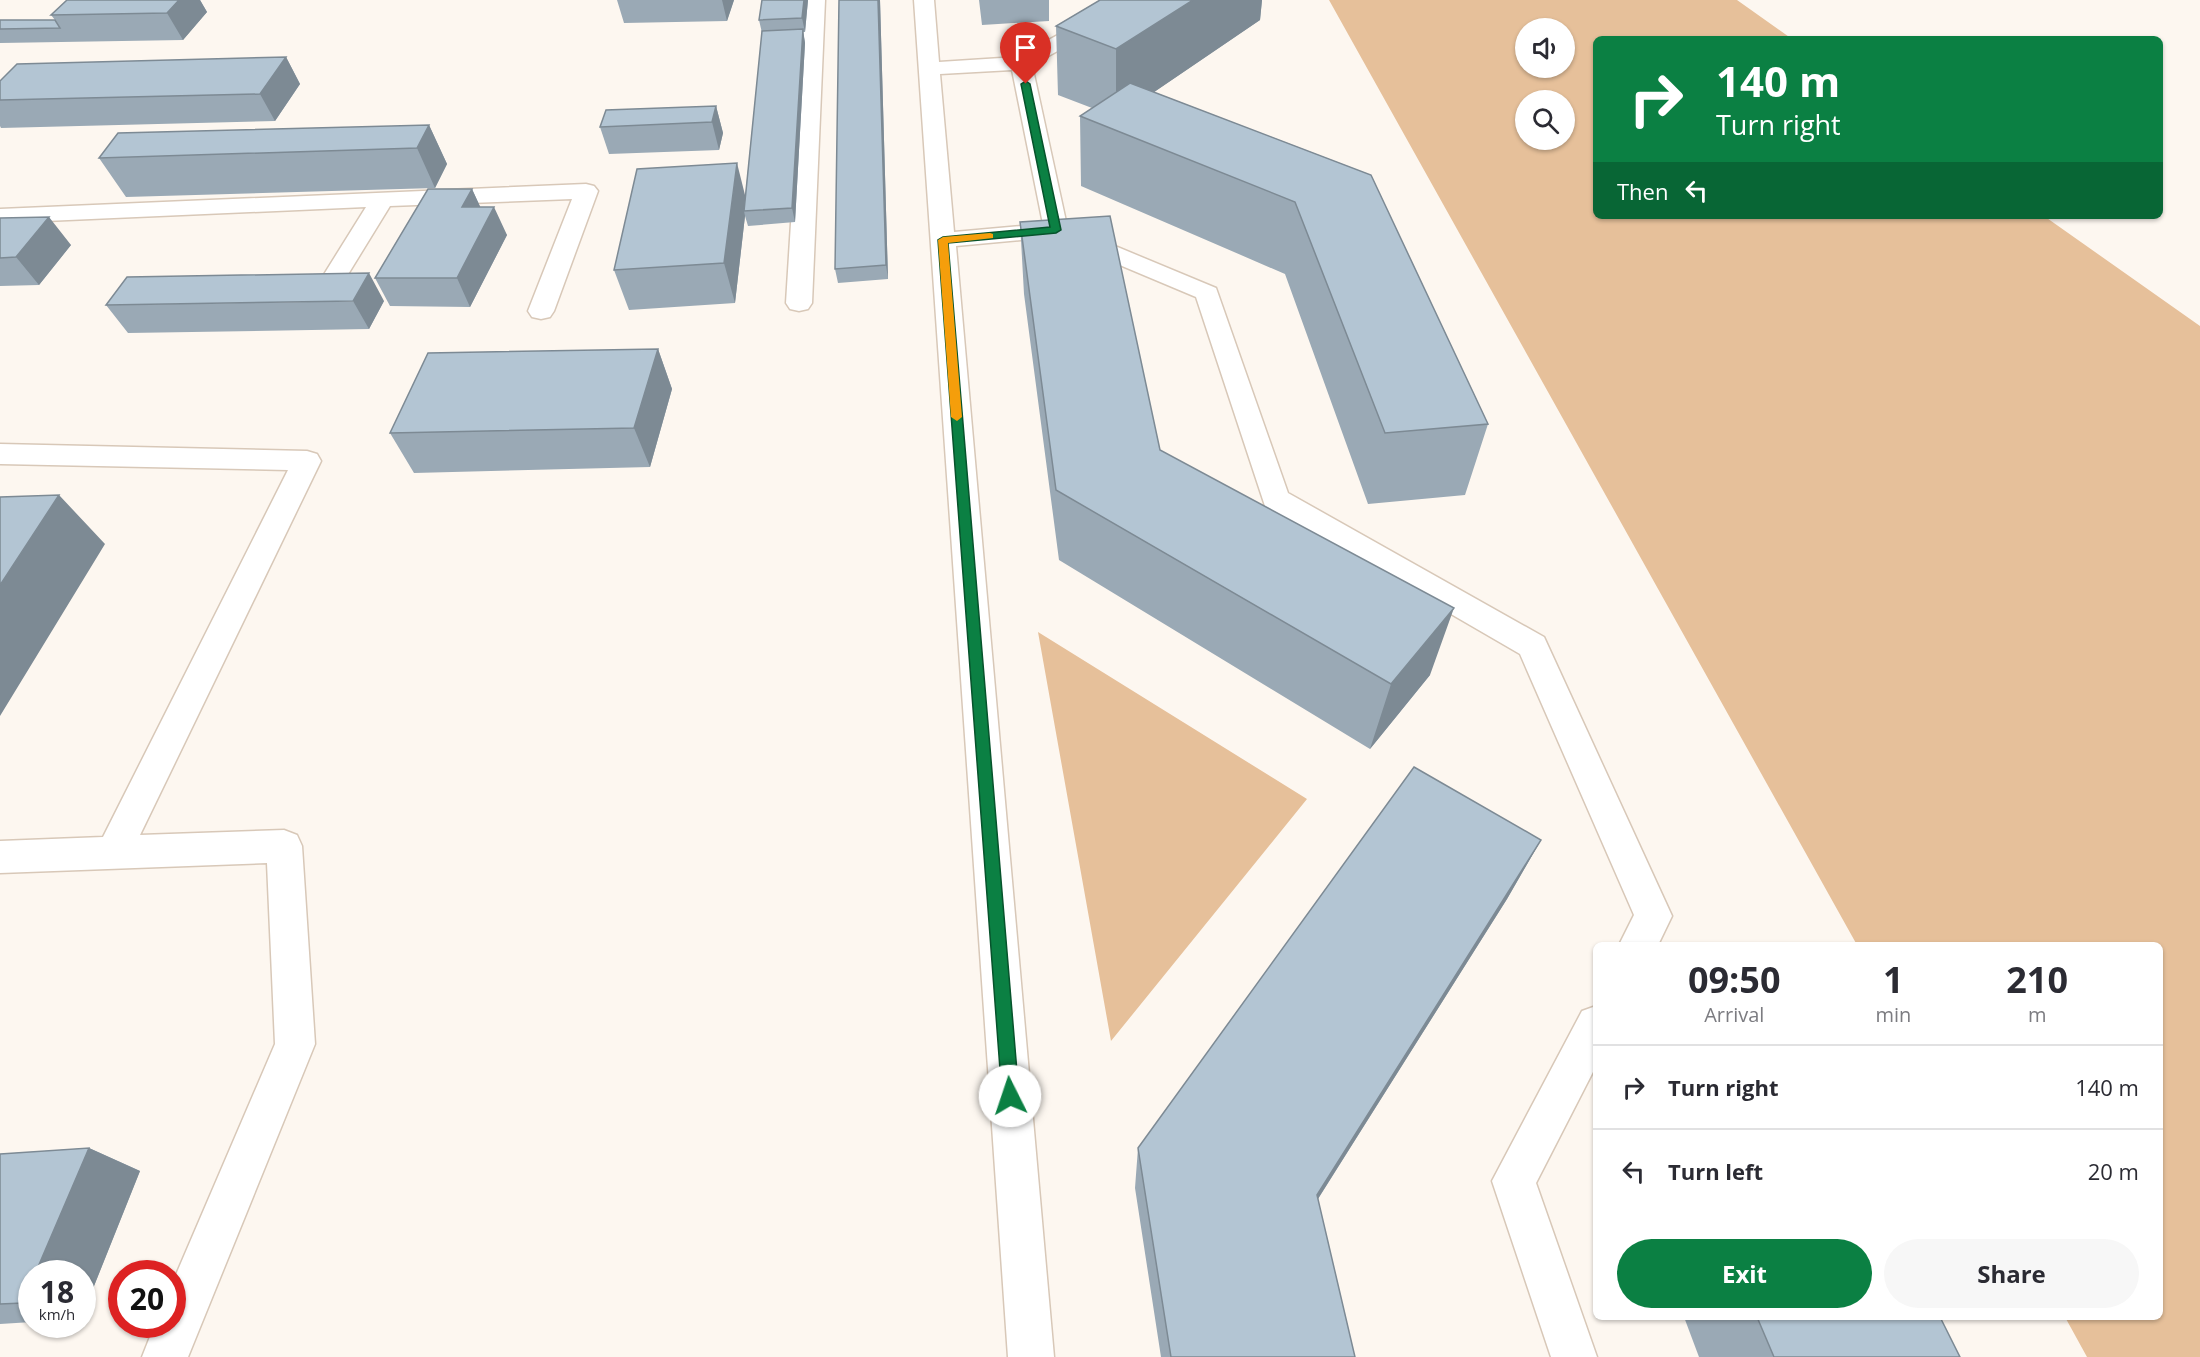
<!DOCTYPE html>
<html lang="en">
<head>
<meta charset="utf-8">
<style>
	:root { --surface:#fff; --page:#f7f7f7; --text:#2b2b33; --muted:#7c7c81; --line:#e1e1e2; --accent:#0b8043 }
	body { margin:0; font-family:"Open Sans",sans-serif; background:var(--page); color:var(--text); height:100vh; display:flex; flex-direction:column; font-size:22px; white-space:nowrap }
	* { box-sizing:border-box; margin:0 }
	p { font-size:20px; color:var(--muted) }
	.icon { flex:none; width:33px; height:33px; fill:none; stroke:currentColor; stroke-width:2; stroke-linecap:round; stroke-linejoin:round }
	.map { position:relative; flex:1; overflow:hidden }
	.panel { position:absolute; left:1593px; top:942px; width:570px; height:378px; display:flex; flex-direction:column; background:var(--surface); border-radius:9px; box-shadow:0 2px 4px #0004 }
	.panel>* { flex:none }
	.banner { position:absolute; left:1593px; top:36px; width:570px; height:183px; border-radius:9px; box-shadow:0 2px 4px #0004; background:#0b8043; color:#fff; overflow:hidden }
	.buttons { position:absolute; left:1515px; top:18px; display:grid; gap:12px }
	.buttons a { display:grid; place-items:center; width:60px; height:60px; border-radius:50%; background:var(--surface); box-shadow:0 2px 4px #0004; font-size:30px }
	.speed { position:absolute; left:18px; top:1260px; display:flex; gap:12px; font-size:30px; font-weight:700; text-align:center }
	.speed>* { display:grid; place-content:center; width:78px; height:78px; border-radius:50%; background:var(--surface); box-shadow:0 2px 4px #0004; line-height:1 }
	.speed small { font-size:15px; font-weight:400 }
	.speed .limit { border:9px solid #d22; background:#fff; color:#111 }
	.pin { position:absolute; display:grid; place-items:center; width:51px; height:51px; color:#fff; margin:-62px -26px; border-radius:50% 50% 50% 0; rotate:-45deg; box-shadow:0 0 6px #0007 }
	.pin .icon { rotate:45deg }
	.me { position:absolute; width:66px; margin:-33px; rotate:356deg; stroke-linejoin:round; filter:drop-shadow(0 0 4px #0008) }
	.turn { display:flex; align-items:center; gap:21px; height:126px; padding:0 24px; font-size:27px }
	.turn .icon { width:78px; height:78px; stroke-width:2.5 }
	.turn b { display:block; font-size:42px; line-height:51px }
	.then { display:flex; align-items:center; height:57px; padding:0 24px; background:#0003; gap:12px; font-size:22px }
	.eta { display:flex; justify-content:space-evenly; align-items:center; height:102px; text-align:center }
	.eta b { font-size:36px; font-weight:700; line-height:42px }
	.primary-button { display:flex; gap:12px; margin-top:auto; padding:12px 24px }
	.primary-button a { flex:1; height:69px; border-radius:36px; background:var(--accent); color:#fff; font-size:24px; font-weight:700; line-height:69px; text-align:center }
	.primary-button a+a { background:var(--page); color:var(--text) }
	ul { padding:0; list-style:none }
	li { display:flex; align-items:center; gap:18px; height:84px; padding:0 24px; border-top:2px solid var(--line) }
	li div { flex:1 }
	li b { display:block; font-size:22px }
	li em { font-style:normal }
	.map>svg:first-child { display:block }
	.green { fill:#e6c09a; fill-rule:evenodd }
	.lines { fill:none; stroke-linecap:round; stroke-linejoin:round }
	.service-casing { stroke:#d8c8b8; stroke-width:3 }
	.service { fill:#fff; fill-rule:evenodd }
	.wall { fill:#9aa9b5 }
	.shaded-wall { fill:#7d8a94 }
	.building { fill:#b3c5d3; stroke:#7d8a94; stroke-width:1.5 }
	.route { fill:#0b8043; stroke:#07532c; stroke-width:1.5 }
	.slow { fill:#f59e0b }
</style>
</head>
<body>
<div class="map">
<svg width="2200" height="1357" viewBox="0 0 2200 1357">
	<rect width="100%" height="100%" fill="#fdf7f0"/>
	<!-- green -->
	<path class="green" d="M1329,0H1737L1792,39H1596V216H2044L2200,326V1357H2087L2065,1317H2160V945H1857ZM1526,28H1564V68H1526ZM1526,100H1564V140H1526Z
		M1038,632L1307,799L1111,1041Z"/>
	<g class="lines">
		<defs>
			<path id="service" d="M805,0H825L812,303L808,309L799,311L790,309L786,303Z
				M914,0H934L939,62L1017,57L1117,3L1116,0H1136L1134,9L1032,65L1067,226L1216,288L1288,493L1544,637L1672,916L1658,945H1619L1634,915L1520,654L1265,506L1196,297L1053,237L956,246L1054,1357H1008ZM1012,70L1043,224L954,232L940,74Z
				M586,184L594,186L598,191L554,311L550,317L541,319L532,317L528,311L572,199L390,206L339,289L330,292L321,289L318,284L366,207L0,223V209Z
				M0,444L307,451L317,454L321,461L140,835L284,830L297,835L302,846L315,1044L188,1357H142L155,1324H172V1284L275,1044L267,863L0,873V841L103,837L288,470L0,464Z
				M1596,1006V1066L1536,1183L1597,1357H1551L1492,1181L1582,1011Z"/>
		</defs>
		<!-- service casing -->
		<use href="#service" class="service-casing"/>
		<!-- service -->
		<use href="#service" class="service"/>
	</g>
	<!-- wall -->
	<path class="wall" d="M67,0H200L207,12L183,40L0,43V20H55L51,15Z
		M617,0H734L727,21L624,23Z
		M808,0L805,32H803L805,43L795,222L748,226L745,216L735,303L629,310L614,270L745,198L762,33L759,20Z
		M880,0L888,279L838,283L835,269Z
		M979,0H1049V21L982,25Z
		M1100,0H1262L1260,20L1154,92L1371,175L1488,424L1465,495L1368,504L1285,274L1081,186L1080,116L1092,108L1058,95L1056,26Z
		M286,57L300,84L275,121L1,128L0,126V81Z
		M716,106L723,133L719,150L609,154L600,127Z
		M429,125L447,164L435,188L126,197L99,158Z
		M472,189L480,207L507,235L470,307L390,306L375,278Z
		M0,218L71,245L39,285L0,286Z
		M1020,222L1160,450L1430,675L1370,749L1059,560L1024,294Z
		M384,301L369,329L128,333L106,305Z
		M658,349L672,389L650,467L414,473L390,433Z
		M1541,840L1507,899L1318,1199L1355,1357H1161L1135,1188L1138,1148Z
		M89,1148L140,1171L82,1316V1274H32V1322L0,1324V1154Z
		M1684,1317H1940L1960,1357H1699Z"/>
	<!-- shaded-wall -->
	<path class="shaded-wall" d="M179,0H200L207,12L183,40L167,13Z
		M722,0H734L727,21Z
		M804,0H808L805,32L802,18Z
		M878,0H880L888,279L886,265Z
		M1193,0H1262L1260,20L1116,118V49Z
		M803,29L805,43L795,222L792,208Z
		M286,57L300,84L275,121L260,94Z
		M716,106L723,133L719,150L712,122Z
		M429,125L447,164L435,188L417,148Z
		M737,163L747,203L744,211L745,216L735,303L724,263Z
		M472,189L485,217L462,207Z
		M494,207L507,235L470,307L457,278Z
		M49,217L71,245L39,285L16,257Z
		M369,273L384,301L369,329L353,301Z
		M658,349L672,389L650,467L634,428Z
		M59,495L105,544L0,716V585Z
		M1454,608L1430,675L1370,749L1391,684Z
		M1541,840L1507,899L1297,1232L1317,1195Z
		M89,1148L140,1171L82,1316V1274H35Z
		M32,1283V1305L23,1303Z"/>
	<!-- building -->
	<path class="building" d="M67,0H179L167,13L51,15Z
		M762,0H804L802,18L759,20Z
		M839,0H878L886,265L835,269Z
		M1100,0H1193L1116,49L1056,26Z
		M0,20H55L60,28L0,29Z
		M803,29L792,208L744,211L762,31Z
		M286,57L260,94L0,100V81L17,64Z
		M1130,83L1371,175L1488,424L1385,433L1295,202L1080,116Z
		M716,106L712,122L600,127L606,110Z
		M429,125L417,148L99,158L118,133Z
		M737,163L724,263L614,270L637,169Z
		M428,189H472L462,207H494L457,278H375Z
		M1110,216L1160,450L1454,608L1391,684L1056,490L1020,222Z
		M49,217L16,257L0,258V218Z
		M369,273L353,301L106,305L127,277Z
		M658,349L634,428L390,433L428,353Z
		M59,495L0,585V497Z
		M1414,767L1541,840L1317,1195L1355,1357H1171L1138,1148Z
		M89,1148L35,1274H32V1283L23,1303L0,1304V1154Z
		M1757,1317H1940L1960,1357H1774Z"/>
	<!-- route -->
	<path class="route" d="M1026,81L1030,84L1061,230L1056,233L948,243L1019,1096L1016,1102L1010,1104L1004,1102L1002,1096L938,240L943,237L1050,227L1021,84Z"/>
	<!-- slow -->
	<path class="slow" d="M990,233L993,234V238L948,243L962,417L957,421L951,417L938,240L943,237Z"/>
</svg>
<div class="buttons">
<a><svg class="icon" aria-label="sound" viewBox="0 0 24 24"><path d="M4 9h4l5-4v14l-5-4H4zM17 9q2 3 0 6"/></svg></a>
<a><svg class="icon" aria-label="search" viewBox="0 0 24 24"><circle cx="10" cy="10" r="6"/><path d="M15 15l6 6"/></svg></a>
</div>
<div class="speed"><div>18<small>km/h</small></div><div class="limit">20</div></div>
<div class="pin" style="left:1026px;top:84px;background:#d93025"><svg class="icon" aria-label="arrive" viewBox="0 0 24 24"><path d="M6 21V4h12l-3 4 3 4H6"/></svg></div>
<svg class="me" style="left:1010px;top:1096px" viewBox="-20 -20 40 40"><circle r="19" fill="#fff"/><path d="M0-13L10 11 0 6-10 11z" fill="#0b8043"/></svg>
<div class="banner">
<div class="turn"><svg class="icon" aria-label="right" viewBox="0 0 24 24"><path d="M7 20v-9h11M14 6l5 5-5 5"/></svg><div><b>140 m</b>Turn right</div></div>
<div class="then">Then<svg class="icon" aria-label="left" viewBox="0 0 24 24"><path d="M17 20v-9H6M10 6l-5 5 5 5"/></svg></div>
</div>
<section class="panel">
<div class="eta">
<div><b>09:50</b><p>Arrival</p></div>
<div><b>1</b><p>min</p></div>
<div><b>210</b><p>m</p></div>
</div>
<ul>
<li><svg class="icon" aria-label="right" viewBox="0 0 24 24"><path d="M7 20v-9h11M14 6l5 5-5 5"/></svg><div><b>Turn right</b></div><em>140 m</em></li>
<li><svg class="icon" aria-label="left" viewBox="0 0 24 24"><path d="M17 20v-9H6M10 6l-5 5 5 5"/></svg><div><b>Turn left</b></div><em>20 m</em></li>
</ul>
<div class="primary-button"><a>Exit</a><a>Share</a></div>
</section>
</div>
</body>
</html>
